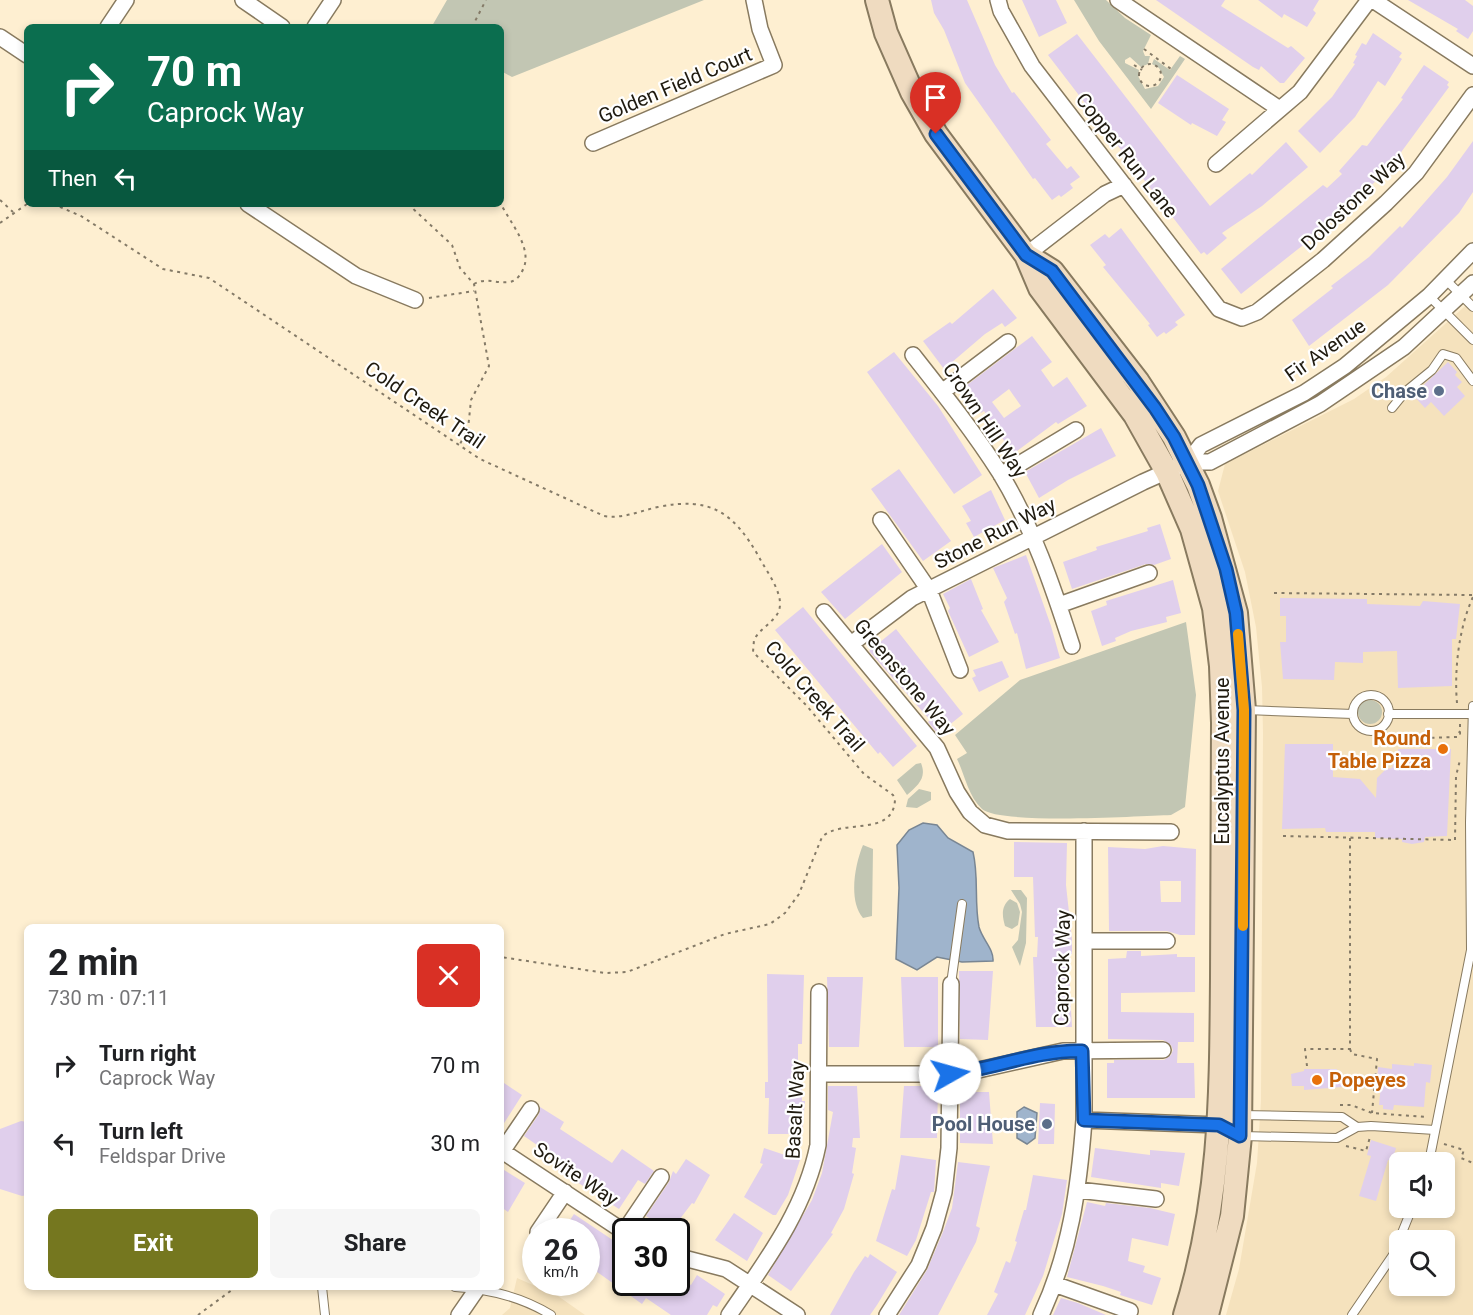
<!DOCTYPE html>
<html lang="en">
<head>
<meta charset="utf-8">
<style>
	:root { --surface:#fff; --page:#f6f6f6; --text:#202124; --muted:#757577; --accent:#75771f }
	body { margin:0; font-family:Roboto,sans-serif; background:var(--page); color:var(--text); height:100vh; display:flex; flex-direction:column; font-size:22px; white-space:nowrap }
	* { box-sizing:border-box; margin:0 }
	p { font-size:20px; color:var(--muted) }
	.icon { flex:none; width:33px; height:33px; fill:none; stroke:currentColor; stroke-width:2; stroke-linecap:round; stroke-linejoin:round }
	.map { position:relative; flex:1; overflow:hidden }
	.side { position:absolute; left:24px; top:924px; width:480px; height:366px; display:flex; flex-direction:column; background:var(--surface); border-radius:9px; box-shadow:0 3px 9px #0003 }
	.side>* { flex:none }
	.guide { position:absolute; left:24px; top:24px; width:480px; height:183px; border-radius:9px; box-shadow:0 3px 9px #0003; background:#0b6e4f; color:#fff; overflow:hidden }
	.buttons { position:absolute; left:1389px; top:1152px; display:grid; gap:12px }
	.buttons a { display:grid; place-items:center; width:66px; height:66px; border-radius:9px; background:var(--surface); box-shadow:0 3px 9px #0003; font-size:30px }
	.speed { position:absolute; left:522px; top:1218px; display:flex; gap:12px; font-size:30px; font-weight:700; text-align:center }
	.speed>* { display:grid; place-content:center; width:78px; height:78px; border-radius:50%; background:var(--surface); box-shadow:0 3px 9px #0003; line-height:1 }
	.speed small { font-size:15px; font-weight:400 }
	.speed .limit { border:3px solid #111; border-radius:9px; background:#fff; color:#111 }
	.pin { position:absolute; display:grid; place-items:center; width:51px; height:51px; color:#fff; margin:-62px -26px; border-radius:50% 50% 50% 0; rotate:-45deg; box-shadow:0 0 6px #0007 }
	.pin .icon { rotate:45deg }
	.me { position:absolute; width:66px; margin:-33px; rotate:83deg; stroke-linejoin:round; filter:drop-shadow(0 0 4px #0008) }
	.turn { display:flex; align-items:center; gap:21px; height:126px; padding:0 24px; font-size:27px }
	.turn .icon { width:78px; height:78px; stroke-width:2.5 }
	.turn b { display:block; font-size:42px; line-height:51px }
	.then { display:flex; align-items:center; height:57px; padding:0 24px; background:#0003; gap:12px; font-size:22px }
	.round { display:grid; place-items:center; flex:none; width:63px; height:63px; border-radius:9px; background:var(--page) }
	.overview { display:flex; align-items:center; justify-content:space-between; height:102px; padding:0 24px }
	h1 { font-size:36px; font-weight:700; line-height:45px }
	.cta { display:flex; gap:12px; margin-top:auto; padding:12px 24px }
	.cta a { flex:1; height:69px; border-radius:9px; background:var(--accent); color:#fff; font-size:24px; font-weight:700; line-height:69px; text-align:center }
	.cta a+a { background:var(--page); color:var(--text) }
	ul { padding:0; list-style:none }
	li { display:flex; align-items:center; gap:18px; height:78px; padding:0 24px }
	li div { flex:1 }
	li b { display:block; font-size:22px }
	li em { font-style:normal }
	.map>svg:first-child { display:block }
	.built { fill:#f5e2bd; fill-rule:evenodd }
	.green { fill:#c2c6b3 }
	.water { fill:#9fb4cc; stroke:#798693; stroke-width:1.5 }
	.building { fill:#e0cfec; fill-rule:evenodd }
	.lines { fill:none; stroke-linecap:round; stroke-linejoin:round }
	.service-casing { stroke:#887a5f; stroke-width:10 }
	.minor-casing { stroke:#887a5f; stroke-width:18 }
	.secondary-casing { stroke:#887a5f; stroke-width:26 }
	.path { stroke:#847a67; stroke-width:2; stroke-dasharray:3 4.5; stroke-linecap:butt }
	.service { stroke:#fff; stroke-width:8 }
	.minor { stroke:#fff; stroke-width:15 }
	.secondary { stroke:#efdbc0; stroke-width:22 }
	.route-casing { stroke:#114b97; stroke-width:15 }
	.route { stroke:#1a73e8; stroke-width:10 }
	.slow { stroke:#f59e0b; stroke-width:10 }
	.service-dot { fill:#5c6f8a; stroke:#fff; stroke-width:2 }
	.food-dot { fill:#e8710a; stroke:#fff; stroke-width:2 }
	.labels { text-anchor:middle; stroke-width:4.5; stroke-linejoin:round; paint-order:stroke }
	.street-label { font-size:20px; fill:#1f1a0f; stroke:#fff }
	.service-label { font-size:20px; font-weight:bold; fill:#4e5e75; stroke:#fff; text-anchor:end }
	.food-label { font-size:20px; font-weight:bold; fill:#c56008; stroke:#fff; text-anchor:end }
</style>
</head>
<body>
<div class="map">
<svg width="1473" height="1315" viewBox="0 0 1473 1315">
	<rect width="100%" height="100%" fill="#feefd1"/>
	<!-- built -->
	<path class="built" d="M1473,299V1315H1226L1239,1269L1257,1163L1261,1101L1263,733L1262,687L1256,627L1245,572L1218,491L1225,464L1354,399L1386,377ZM1400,1162H1444V1208H1400ZM1400,1240H1444V1286H1400Z
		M517,1278L558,1296L585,1315H502L510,1308Z"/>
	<!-- green -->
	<path class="green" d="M447,0H704L512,77L501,71V27L432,26Z
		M1074,0H1106L1125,18L1151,35L1143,51L1145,56H1150L1148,64L1141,67L1130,57L1125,60V63L1139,70L1138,76L1145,89L1158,86L1164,77L1159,68L1152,64L1154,59L1170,70L1180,56L1185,59L1151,109L1099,41Z
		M1186,622L1196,695L1185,807L1171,815C1140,816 1000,825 982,809C968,796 965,775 957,759L967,753L955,735L1020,680Z
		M1358 712a12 12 0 1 1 24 0a12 12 0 1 1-24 0Z
		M921,763C927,778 918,785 907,795L897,780L916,764Z
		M919,789L931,792V800L917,808L906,807L908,799Z
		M863,845L873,849L872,916L863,918C848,901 855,864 863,845Z
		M1011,890H1021L1027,898L1026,943L1020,966L1012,947L1018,940L1022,912L1020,904Z
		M1010,899L1017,903L1020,912L1018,925L1012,929L1005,926C1002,916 1001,906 1010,899Z"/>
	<!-- water -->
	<path class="water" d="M923,823L937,825L948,838L973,852C979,877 974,902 979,927C982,939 994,949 993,961L962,962L937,957L917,970L896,959L899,888L897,845L909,830Z
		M1024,1107L1037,1113L1035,1138L1027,1144L1017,1138V1112Z"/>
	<!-- building -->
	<path class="building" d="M931,0H967L995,65L1012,93L1014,92L1051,140L1046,144L1067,169L1071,166L1080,177L1070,184L1073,188L1061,197L1059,195L1052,200L1035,178L1033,179L965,83L944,30L934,13Z
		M1022,0H1056L1067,23L1039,37Z
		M1156,0H1225L1221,6L1288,48L1291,46L1305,58L1284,83H1280L1261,66L1259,70L1253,67Z
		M1258,0H1319L1313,10L1316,13L1307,27L1284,14L1282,18Z
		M1408,0H1465L1473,6V31L1468,39L1456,31L1458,29Z
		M1373,33L1402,53L1399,57L1402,59L1385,86L1378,81L1355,117L1320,153L1298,131L1332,97L1355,64L1353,63L1357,56L1355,55L1362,43L1366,45Z
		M1077,34L1210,206L1250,173L1252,175L1286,142L1308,167L1262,206L1222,233L1227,238L1207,255L1204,252L1201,254L1048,55Z
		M1424,65L1449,82L1447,85L1449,87L1388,170L1321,231L1241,294L1221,269L1323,185L1327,188L1342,174L1339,171L1362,145L1367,146L1403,99L1401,98Z
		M1177,75L1229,109L1222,120L1226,122L1217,136L1192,123L1191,125L1158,103Z
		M1473,141V192L1459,213L1388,285L1309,346L1292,320L1333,288L1331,286L1369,257L1400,226L1402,228L1447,177Z
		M1121,228L1185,315L1175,322L1178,325L1166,334L1164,332L1157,337L1148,325L1150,324L1103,267L1106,265L1090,245L1105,234L1109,238Z
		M993,289L1017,318L1005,327L1002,323L985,334L944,369L923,341L950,322L952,324Z
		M1032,336L1052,362L1041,370L1053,387L1067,377L1087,406L1058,424L1056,422L1013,454L984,411L981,413L963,388ZM1009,389L1021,406L1004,418L992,402Z
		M894,352L938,406L982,475L954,494L867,372Z
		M1448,362L1457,372L1455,375L1462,382L1457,387L1465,396L1444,416L1431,402L1425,408L1413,395Z
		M1101,428L1116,456L1068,480L1039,498L1025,472Z
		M899,469L951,541L923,561L871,489Z
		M991,490L1005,520L974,537L966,523L971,521L962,506Z
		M1160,524L1171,559L1154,565L1146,564L1072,589L1063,562L1097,550L1096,547L1148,531L1147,528Z
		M882,544L902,572L845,619L821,592Z
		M1026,555L1051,626L1060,658L1026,669L1017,633L1015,634L1004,602L1007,598L993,568Z
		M971,579L983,609L981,610L999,642L969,657L948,611L950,608L943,594Z
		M1173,580L1181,613L1166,617L1167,622L1131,631L1115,638L1116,641L1102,646L1091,611L1107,605L1106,601Z
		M1280,598L1367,599V604L1420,606L1423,601L1460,604L1456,639H1452V686L1398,688L1397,651L1363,652V663L1335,662L1334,680L1283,679L1280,642H1286V616H1280Z
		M803,607L917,746L893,767L880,752L878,754L775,630Z
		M896,629L963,714L938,734L928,722L930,720L869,651Z
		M1002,661L1009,677L979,692L972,678L976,676L973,670Z
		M1285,744H1333V777L1360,779L1376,798L1377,778L1386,769L1392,768L1394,761H1398V749H1451L1447,836L1425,837L1424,842L1412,844L1402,842V839L1375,838V832H1326L1325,828L1282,829Z
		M1014,842L1067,843L1066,885L1072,940V954H1068L1072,1027H1036L1033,957H1037L1038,937H1035L1033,877H1014Z
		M1163,846L1196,849L1195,935H1180L1167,931H1109L1108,847L1145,849ZM1160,881H1181V902H1161Z
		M1127,951H1141V956L1177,954V957H1195V992L1121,993V1012L1194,1013V1042H1178L1177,1063H1194L1195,1098H1107V1063H1114V1060H1164L1171,1055L1173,1050L1171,1045L1163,1040L1108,1039V959L1126,958Z
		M959,971H993L988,1040L960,1039Z
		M767,974L804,975L802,1044H798V1065H802V1101H805L802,1134H768L769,1098H765V1082H768Z
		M827,977H863L859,1047H829Z
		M901,977H938V1047H904Z
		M1414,1063L1432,1065L1430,1083L1426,1082L1424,1107L1394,1105L1393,1110L1383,1109V1105H1379L1381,1084H1377L1378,1067L1392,1069V1064L1414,1066Z
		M1304,1069H1337L1338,1076L1343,1075L1342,1087L1304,1090V1086H1292L1291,1074L1304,1071Z
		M501,1081L522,1095L501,1128Z
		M828,1086H857L860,1138H853L852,1147L856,1148L852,1173L854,1174L844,1209L831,1233L833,1234L791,1291L768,1275L812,1200L822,1173L833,1112L828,1110Z
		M904,1086H938L937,1138H900Z
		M960,1092H989L993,1144L960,1143Z
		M1040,1103L1055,1104L1054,1144H1038Z
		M540,1107L564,1122L560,1129L612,1163L622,1149L654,1171L645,1184L638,1180L619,1209L555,1168L560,1161L524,1136L539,1114Z
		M21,1121L27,1122V1195L22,1196L0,1189V1129Z
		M1371,1140L1396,1148L1392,1161L1388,1160L1376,1201L1359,1196L1371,1156L1367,1155Z
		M764,1148L800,1160L788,1195L776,1215H773L744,1197L763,1164L760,1163Z
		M1095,1148L1150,1155V1150L1185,1153L1179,1186L1161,1183V1188L1091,1177Z
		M901,1155L936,1160L934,1192H931L916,1240L907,1256L876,1241L892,1189L895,1190Z
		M686,1159L710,1175L694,1204L692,1203L670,1232L646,1216L669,1182L673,1171L676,1174Z
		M958,1162L990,1166L976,1226L980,1228L976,1242L938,1315H899L927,1270L943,1232L952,1208Z
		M501,1168L525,1183L508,1212L501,1207Z
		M1033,1175L1067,1180L1062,1214L1043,1276L1025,1315H987L998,1294L994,1292L1006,1261L1010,1263L1017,1242L1015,1241L1024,1210H1026Z
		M1087,1202L1105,1206L1106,1203L1150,1208L1175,1214L1168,1246L1132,1238L1128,1261L1145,1266L1143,1272L1161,1278L1152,1305L1120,1295L1121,1292L1103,1286L1067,1277Z
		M734,1213L763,1233L747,1261L715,1240Z
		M574,1214L626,1249V1282H676V1276L691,1285L697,1275L725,1294L717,1307L713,1305L707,1315H671L646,1298L642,1304L586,1264V1232H562Z
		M870,1254L897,1272L877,1305L870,1315H830L854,1272L865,1256L868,1258Z
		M1061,1298L1078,1303L1106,1315H1053Z"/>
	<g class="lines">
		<defs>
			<path id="service" d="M1446,280L1473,307
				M1429,296L1473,340
				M1392,408L1405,392L1432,370L1443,354L1456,358L1473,381
				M1353 713a18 18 0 1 1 36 0a18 18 0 1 1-36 0Z
				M1246,710L1353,714
				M1388,714H1473
				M951,984L962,904
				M1241,1115L1342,1117L1357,1127
				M1242,1136L1337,1138L1357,1127L1371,1126L1435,1130
				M1429,1162L1471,950L1470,822L1473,706
				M322,1287L325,1315
				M455,1287C489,1289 522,1297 551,1315
				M1352,1315L1393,1255L1412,1208"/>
			<path id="minor" d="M243,0L282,27
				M998,0L1001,11L1032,66L1219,309L1242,318L1257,312L1323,260L1386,203L1416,173L1473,95
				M1118,0L1278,108
				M1373,0L1473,66
				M108,27L126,0
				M315,27L333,0
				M0,37L27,55
				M593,143L774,65L760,29L754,0
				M1216,164L1300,92L1369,0
				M248,204L356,276L415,300
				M1026,255L1105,194L1124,185
				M913,355C943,393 974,432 1000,473C1032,525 1053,587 1072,646
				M942,392L1008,342
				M1188,462L1201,445L1304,393L1345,366L1429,296L1473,251
				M1001,475L1076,430
				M881,520L929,590L960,670
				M1059,605L1149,573
				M824,612L937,748L957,792L970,812L985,825L1008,831L1171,832
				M851,644L912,598L1143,482L1188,462H1210L1320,404L1404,347L1473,283
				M1084,941H1167
				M820,1074H950L974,1071L1063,1051L1163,1050
				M1084,1120L1219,1125
				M502,1151L626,1233
				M501,1153L531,1109
				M1078,1190L1156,1199
				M538,1232L565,1192
				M624,1232L661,1177
				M676,1256L726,1269L797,1315
				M1054,1284L1130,1311
				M459,1315L477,1289
				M729,1315C766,1261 805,1210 818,1145L819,992
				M887,1315L919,1265L934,1228L944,1192L949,1148L951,984
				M1041,1315C1070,1253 1079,1188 1084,1120V831"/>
			<path id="secondary" d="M877,0L886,33L912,92L936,134L1026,255L1040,288L1135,415L1167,472L1192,529L1214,608L1221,666L1223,723C1223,808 1223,893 1222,978C1221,1097 1221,1200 1185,1315
				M1026,255L1052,271L1138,382L1174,437L1198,485L1210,518L1236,613L1244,710L1240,1136L1232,1216L1207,1315"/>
		</defs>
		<!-- service casing -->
		<use href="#service" class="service-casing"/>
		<!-- minor casing -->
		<use href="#minor" class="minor-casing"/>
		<!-- secondary casing -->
		<use href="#secondary" class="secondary-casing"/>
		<!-- path -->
		<path class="path" d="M472,27L486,0
			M1144,49L1171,69
			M1139 75a11 11 0 1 1 22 0a11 11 0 1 1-22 0Z
			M1134,65L1142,70
			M0,200L13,212
			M53,204L81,216L163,269L209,278L480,459L604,516C624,519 639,511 658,507C711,496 734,513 759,557C767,573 789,599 776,616C769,625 759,630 754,640L753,652L806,705L864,774L893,795L895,799C894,838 841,818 822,837L799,894L785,913L770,924L725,934L627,972L605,973L501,957
			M408,204L452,245L460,268L474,284L489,366L471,400L468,429L460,444
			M0,223L27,204
			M474,284C486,277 497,284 510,282C515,281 519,277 521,273C536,251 510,223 501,204
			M429,298L474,291
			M1274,593L1473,595
			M1457,703C1454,670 1459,627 1473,597
			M1460,724V736
			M1394,739L1457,737L1460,731
			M1283,836L1454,840
			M1455,840L1456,776L1460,760
			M1350,1049L1352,1054L1377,1059L1372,1113
			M1307,1066L1305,1049H1350V837
			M1340,1105H1351L1372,1113L1426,1117
			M1444,1144L1464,1150L1461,1158L1473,1163
			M1346,1146L1366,1151L1370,1137
			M198,1315L236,1287"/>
		<!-- service -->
		<use href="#service" class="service"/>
		<!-- minor -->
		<use href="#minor" class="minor"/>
		<!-- secondary -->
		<use href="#secondary" class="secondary"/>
	</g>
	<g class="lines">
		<defs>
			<path id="route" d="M936,134L1026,255L1052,271L1155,408L1174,437L1198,485L1226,569L1236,613L1244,710L1240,1136L1219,1125L1084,1120L1082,1051C1037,1050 994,1069 950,1074"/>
		</defs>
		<!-- route casing -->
		<use href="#route" class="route-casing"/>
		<!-- route -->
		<use href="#route" class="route"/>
		<!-- slow -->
		<path class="slow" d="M1238,634L1244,710L1243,926"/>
	</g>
	<!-- markers -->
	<g class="service-dot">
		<circle cx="1439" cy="391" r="6"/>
		<circle cx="1047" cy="1124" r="6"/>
	</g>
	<g class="food-dot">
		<circle cx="1443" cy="749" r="6"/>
		<circle cx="1317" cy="1080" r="6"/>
	</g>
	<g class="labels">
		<!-- street labels -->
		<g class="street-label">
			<text transform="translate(675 85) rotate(-23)" y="7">Golden Field Court</text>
			<text transform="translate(1127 155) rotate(52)" y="7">Copper Run Lane</text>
			<text transform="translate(1353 201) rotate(-43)" y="7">Dolostone Way</text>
			<text transform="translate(1325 350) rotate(-35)" y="7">Fir Avenue</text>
			<text transform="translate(425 405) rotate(34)" y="7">Cold Creek Trail</text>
			<text transform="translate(985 420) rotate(56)" y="7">Crown Hill Way</text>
			<text transform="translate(995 533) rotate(-27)" y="7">Stone Run Way</text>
			<text transform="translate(905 677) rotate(50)" y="7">Greenstone Way</text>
			<text transform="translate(815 696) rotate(49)" y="7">Cold Creek Trail</text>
			<text transform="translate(1222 761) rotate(-90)" y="7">Eucalyptus Avenue</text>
			<text transform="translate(1062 968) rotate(-89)" y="7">Caprock Way</text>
			<text transform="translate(795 1110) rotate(-87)" y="7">Basalt Way</text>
			<text transform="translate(576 1174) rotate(34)" y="7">Sovite Way</text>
		</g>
		<!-- service labels -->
		<g class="service-label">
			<text x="1427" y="398">Chase</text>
			<text x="1035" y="1131">Pool House</text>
		</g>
		<!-- food labels -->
		<g class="food-label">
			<text x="1431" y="745">Round<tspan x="1431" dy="23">Table Pizza</tspan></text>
			<text x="1329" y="1087" text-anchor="start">Popeyes</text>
		</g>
	</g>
</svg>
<div class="buttons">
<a><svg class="icon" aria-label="sound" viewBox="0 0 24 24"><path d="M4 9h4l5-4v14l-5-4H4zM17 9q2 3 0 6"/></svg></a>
<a><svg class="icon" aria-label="search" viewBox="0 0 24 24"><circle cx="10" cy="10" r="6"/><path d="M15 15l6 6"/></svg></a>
</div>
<div class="speed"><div>26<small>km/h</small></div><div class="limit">30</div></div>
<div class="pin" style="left:936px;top:134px;background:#d93025"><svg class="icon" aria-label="arrive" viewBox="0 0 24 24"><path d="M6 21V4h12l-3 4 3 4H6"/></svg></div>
<svg class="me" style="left:950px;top:1074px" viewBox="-20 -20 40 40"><circle r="19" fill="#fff"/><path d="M0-13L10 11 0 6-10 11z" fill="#1a73e8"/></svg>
<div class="guide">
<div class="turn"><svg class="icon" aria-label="right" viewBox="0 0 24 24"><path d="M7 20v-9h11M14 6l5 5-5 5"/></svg><div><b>70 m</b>Caprock Way</div></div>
<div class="then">Then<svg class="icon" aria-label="left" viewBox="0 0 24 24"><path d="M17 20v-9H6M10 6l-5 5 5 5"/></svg></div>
</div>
<section class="side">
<div class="overview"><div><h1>2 min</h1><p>730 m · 07:11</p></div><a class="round" style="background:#d93025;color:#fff"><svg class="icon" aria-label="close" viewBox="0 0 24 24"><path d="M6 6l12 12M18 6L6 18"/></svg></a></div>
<ul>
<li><svg class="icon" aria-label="right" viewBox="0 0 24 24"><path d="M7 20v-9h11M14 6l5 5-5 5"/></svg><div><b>Turn right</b><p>Caprock Way</p></div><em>70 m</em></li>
<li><svg class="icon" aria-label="left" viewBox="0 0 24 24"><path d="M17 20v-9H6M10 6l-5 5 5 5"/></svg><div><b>Turn left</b><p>Feldspar Drive</p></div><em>30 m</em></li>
</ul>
<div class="cta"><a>Exit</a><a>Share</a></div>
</section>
</div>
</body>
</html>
